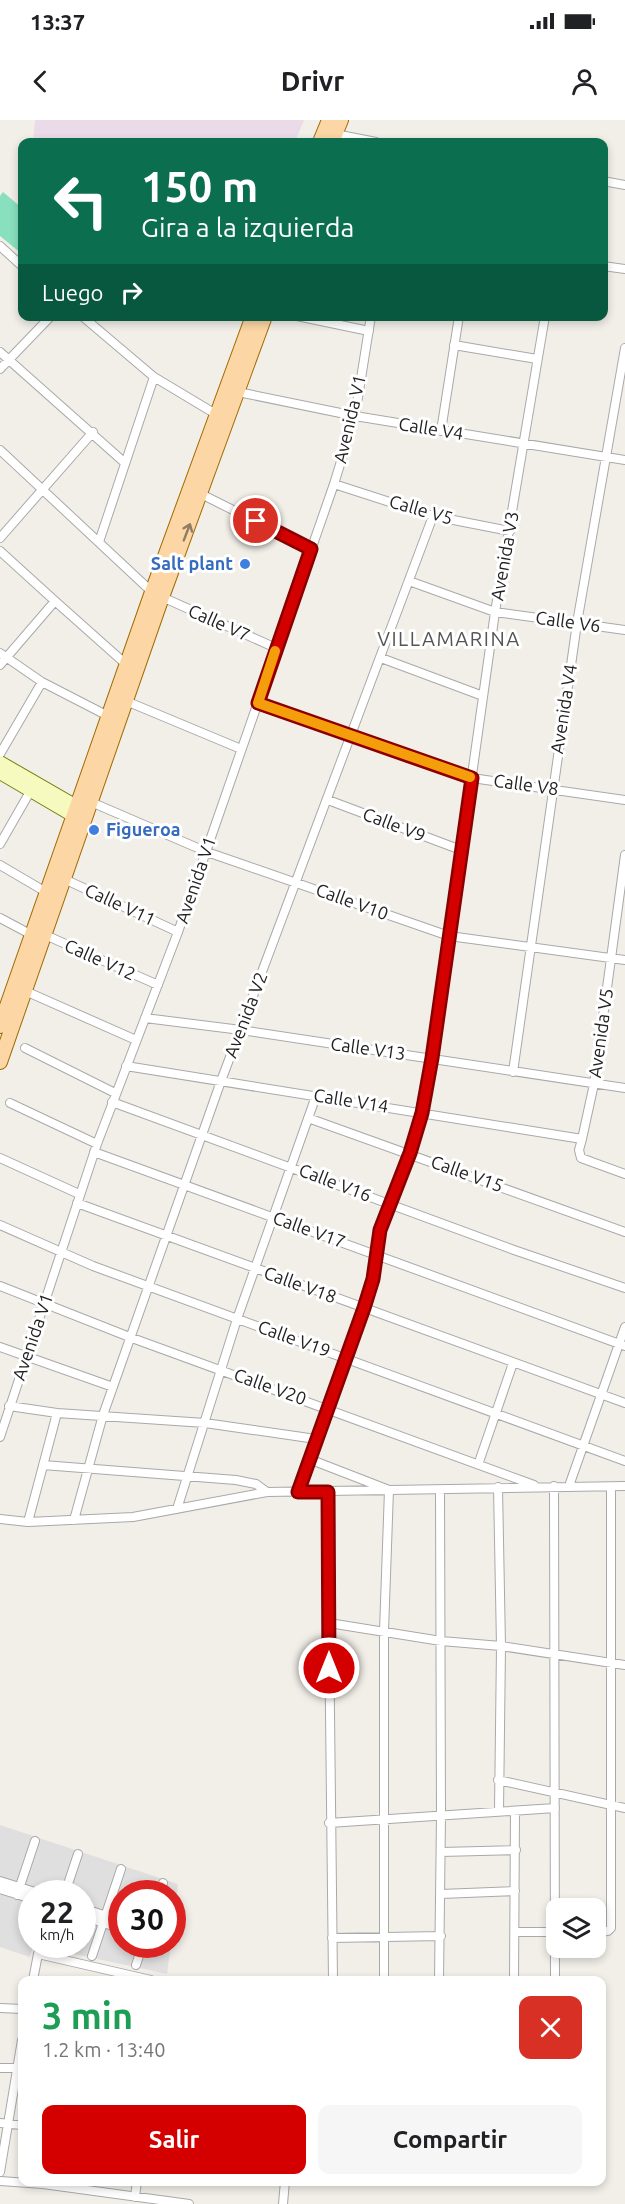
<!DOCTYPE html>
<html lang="es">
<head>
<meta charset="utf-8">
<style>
	:root { --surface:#fff; --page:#f6f6f6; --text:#202124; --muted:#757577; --accent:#d40000 }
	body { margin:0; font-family:Ubuntu,sans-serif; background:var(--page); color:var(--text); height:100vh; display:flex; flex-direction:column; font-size:22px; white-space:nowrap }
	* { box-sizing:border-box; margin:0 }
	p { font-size:20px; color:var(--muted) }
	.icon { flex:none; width:33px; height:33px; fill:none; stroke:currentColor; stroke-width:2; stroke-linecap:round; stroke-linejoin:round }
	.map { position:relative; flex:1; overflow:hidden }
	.drawer { position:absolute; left:18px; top:1856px; width:588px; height:210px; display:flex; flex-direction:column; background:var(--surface); border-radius:12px; box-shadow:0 3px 9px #0003 }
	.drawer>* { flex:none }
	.guide { position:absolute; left:18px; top:18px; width:590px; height:183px; border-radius:12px; box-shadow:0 3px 9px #0003; background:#0b6e4f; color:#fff; overflow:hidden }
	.fabs { position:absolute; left:546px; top:1778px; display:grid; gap:12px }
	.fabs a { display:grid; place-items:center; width:60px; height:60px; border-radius:12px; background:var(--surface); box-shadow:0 3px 9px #0003; font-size:30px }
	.speed { position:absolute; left:18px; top:1760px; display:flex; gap:12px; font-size:30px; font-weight:700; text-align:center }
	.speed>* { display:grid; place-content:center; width:78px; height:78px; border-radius:50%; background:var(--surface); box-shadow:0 3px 9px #0003; line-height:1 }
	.speed small { font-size:15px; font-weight:400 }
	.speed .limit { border:9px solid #d22; background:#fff; color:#111 }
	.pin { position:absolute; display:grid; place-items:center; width:51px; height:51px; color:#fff; margin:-26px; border:3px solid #fff; border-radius:50%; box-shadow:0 2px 6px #0007 }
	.me { position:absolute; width:66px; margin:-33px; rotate:0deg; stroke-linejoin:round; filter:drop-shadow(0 0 4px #0008) }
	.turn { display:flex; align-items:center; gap:21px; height:126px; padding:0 24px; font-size:27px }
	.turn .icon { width:78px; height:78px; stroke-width:2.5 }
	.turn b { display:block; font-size:42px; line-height:51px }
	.then { display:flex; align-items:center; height:57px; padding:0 24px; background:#0003; gap:12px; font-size:22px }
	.round { display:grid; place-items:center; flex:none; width:63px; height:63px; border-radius:12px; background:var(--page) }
	.head { display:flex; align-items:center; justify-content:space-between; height:102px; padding:0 24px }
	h1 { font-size:36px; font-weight:700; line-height:45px; color:#1e9e55 }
	.cta { display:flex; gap:12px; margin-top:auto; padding:12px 24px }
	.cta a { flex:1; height:69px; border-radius:12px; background:var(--accent); color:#fff; font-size:24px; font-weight:700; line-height:69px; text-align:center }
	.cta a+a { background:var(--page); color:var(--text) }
	.status { display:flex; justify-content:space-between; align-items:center; height:42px; padding:0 30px; background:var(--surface); direction:ltr }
	.status svg { height:16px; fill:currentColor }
	header { display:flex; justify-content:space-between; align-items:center; height:78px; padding:0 24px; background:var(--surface); font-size:27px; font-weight:700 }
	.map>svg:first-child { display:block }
	.residential { fill:#e0dfdf; fill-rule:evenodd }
	.industrial { fill:#ebdbe8 }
	.pitch { fill:#88e0be }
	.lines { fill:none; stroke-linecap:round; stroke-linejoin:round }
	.street-casing { stroke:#a9a9a9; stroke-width:10 }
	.secondary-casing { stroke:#707d05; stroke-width:14 }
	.primary-casing { stroke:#a06b00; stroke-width:16 }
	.street { stroke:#fff; stroke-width:8 }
	.secondary { stroke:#f7fabf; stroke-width:12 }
	.primary { stroke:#fcd6a4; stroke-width:14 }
	.oneway { stroke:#8f7c63 }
	.route-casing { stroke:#8a0000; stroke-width:15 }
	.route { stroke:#d40000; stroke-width:10 }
	.slow { stroke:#f59e0b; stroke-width:10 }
	.shop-dot { fill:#3f7fe0; stroke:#fff; stroke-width:2 }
	.labels { text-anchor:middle; stroke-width:6; stroke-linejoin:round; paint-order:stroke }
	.street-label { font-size:18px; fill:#222; stroke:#fff }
	.shop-label { font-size:18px; font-weight:bold; fill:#366cbe; stroke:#fff; text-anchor:end }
	.neighbourhood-label { font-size:20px; letter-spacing:1.5px; fill:#555; stroke:#fff }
</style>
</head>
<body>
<div class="status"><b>13:37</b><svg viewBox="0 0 49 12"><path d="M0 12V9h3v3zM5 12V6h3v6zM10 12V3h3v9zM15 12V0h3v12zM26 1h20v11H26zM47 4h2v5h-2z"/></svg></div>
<header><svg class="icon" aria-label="back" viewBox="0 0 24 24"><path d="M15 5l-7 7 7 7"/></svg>Drivr<svg class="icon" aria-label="person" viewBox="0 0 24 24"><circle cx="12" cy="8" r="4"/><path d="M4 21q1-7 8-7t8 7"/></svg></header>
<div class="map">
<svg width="625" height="2084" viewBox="0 0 625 2084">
	<rect width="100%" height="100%" fill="#f2efe9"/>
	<!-- residential -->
	<path class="residential" d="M0,1705L178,1764L173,1813L172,1773H122V1824H171L167,1854L33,1825L30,1837L0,1827ZM32,1773H82V1824H32Z"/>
	<!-- industrial -->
	<path class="industrial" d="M35,0H304L295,22H33Z"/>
	<!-- pitch -->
	<path class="pitch" d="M3,72L22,88V134L0,116V76Z"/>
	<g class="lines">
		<defs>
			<path id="street" d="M335,14L376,22
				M603,61L625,65
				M0,126L22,146
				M603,146L625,149
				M82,196L154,257L219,296
				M297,196L369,211
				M454,225L537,239
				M0,232L125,343
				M0,249L51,196
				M238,272L355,296L625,340
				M441,311L459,196
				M0,330L152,472
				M334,364L433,396L510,411
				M201,374L311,429
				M0,418L93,312
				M99,422L154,257
				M0,431L55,481
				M409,461L495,492L625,510
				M162,477L276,528
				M0,533L42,562L110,597
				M381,538L483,576
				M0,545L55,481L128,546
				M126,581L241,629
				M258,583L472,658L625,680
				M0,634L42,562
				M328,680L461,730
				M91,682L207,732L449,816L625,840
				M0,724L31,670
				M0,745L46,772
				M62,758L178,812
				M0,798L32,815
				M43,814L158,865
				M23,870L136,920
				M145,898L241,910L625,968
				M25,928L115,973
				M126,946L582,1019L579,1030L581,1038L625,1054
				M513,952L577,503L625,228
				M112,982L514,1130L625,1168
				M10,983L97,1024
				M308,998L625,1112
				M582,1019L594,964L625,735
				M94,1032L625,1226
				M0,1038L79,1074
				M77,1083L625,1283
				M0,1105L93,1146L625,1341
				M0,1166L132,1218L534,1365
				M0,1227L113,1267
				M9,1286L57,1293L205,1303L316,1319
				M0,1317L97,1024L178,812L334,364L355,296L371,196
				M309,1339L389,1370L384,1511V1860
				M479,1342L513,1243
				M43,1345L236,1360L256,1364L267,1372
				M554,1366L555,1860
				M569,1366L625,1207
				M498,1367L501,1526L499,1691
				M298,1372L369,1173L378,1117L410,1033L422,993L432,938L495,492L545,196
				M328,1372L329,1503L441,1521L501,1526L625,1545
				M177,1389L237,1199L316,976
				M0,1399L28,1402L133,1397L267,1372L625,1366
				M74,1400L103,1295L221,961L433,396
				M28,1402L57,1293
				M329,1503L333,1860
				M498,1660L625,1688
				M329,1703L555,1688
				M441,1732L516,1730
				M0,1761L38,1773
				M0,1769L32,1779
				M65,1773L78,1734
				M160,1773L163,1763
				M441,1774L515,1771
				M17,1775L35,1721
				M82,1788L122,1801
				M82,1796L122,1809
				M516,1812H556
				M596,1812L608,1811L611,1808V1367
				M332,1818L441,1816
				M92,1836L121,1749
				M136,1845L143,1824
				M33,1860L38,1834L151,1860
				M439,1860L441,1696L440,1371
				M514,1860L515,1691
				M0,1888L22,1889
				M0,1948H22
				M0,2003L22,2005
				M0,2052L22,1920
				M0,2061L43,2064L189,2084
				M135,2077L137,2061
				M283,2084L285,2061"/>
			<path id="secondary" d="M0,642L85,691
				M0,653L82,701"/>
			<path id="primary" d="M320,22L329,0
				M332,22L341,0
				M0,906L152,472L253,196
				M0,942L162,477L265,196"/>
		</defs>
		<!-- street casing -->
		<use href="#street" class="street-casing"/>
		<!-- secondary casing -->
		<use href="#secondary" class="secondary-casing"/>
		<!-- primary casing -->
		<use href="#primary" class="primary-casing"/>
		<!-- street -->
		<use href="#street" class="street"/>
		<!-- secondary -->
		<use href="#secondary" class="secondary"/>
		<!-- primary -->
		<use href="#primary" class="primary"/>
	</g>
	<!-- one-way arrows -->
	<defs><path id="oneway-shaft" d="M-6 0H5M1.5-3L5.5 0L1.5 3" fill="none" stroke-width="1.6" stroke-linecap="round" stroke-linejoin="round" transform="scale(1.5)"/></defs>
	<use class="oneway" href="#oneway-shaft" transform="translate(187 412) rotate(-69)"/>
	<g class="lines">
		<defs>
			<path id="route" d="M256,401L311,429L258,583L472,658L432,938L422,993L410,1033L380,1110L373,1159L364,1188L298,1372H328L329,1548"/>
		</defs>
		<!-- route casing -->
		<use href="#route" class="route-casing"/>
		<!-- route -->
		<use href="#route" class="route"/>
		<!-- slow -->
		<path class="slow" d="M275,531L258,583L470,657"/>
	</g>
	<!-- markers -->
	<g class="shop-dot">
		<circle cx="245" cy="444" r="6"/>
		<circle cx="94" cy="710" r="6"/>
	</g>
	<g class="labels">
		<!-- street labels -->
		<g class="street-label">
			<text transform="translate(350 299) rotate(-77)" y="6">Avenida V1</text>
			<text transform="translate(431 309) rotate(9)" y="6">Calle V4</text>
			<text transform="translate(421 390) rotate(16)" y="6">Calle V5</text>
			<text transform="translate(505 436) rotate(-80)" y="6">Avenida V3</text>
			<text transform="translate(568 502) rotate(8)" y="6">Calle V6</text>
			<text transform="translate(219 503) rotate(24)" y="6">Calle V7</text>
			<text transform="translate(564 589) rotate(-81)" y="6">Avenida V4</text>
			<text transform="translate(526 665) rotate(8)" y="6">Calle V8</text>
			<text transform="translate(394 705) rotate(21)" y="6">Calle V9</text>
			<text transform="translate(196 760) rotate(-71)" y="6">Avenida V1</text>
			<text transform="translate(352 782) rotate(20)" y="6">Calle V10</text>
			<text transform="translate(120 785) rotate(25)" y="6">Calle V11</text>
			<text transform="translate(100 840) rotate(24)" y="6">Calle V12</text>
			<text transform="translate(246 895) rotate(-69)" y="6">Avenida V2</text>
			<text transform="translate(601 913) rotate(-82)" y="6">Avenida V5</text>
			<text transform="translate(368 929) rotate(8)" y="6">Calle V13</text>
			<text transform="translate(351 981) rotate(9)" y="6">Calle V14</text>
			<text transform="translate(467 1054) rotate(20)" y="6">Calle V15</text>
			<text transform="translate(335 1063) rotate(21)" y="6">Calle V16</text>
			<text transform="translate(309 1110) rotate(20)" y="6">Calle V17</text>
			<text transform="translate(300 1165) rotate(20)" y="6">Calle V18</text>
			<text transform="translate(33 1217) rotate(-71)" y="6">Avenida V1</text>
			<text transform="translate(294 1219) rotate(20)" y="6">Calle V19</text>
			<text transform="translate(270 1267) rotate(20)" y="6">Calle V20</text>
		</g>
		<!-- shop labels -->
		<g class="shop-label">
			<text x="233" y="450">Salt plant</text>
			<text x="106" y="716" text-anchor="start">Figueroa</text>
		</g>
		<!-- neighbourhood labels -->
		<g class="neighbourhood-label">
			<text x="449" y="526">VILLAMARINA</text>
		</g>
	</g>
</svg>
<div class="fabs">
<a><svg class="icon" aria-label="layers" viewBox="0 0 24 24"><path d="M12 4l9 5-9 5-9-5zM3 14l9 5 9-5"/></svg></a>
</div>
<div class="speed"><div>22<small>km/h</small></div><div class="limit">30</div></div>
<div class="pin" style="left:256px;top:401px;background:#d93025"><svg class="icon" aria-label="arrive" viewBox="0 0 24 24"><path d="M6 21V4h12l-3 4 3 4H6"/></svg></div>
<svg class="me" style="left:329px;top:1548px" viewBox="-20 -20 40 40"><circle r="17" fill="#d40000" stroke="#fff" stroke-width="3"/><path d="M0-11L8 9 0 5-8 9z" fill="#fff"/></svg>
<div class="guide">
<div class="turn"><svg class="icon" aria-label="left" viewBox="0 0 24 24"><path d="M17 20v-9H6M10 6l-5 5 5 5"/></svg><div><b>150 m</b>Gira a la izquierda</div></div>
<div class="then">Luego<svg class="icon" aria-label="right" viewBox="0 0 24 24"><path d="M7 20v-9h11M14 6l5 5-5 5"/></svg></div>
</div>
<section class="drawer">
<div class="head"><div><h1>3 min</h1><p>1.2 km · 13:40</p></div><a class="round" style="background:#d93025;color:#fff"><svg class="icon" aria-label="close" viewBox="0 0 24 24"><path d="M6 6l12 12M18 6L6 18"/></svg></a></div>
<div class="cta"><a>Salir</a><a>Compartir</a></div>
</section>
</div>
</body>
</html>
